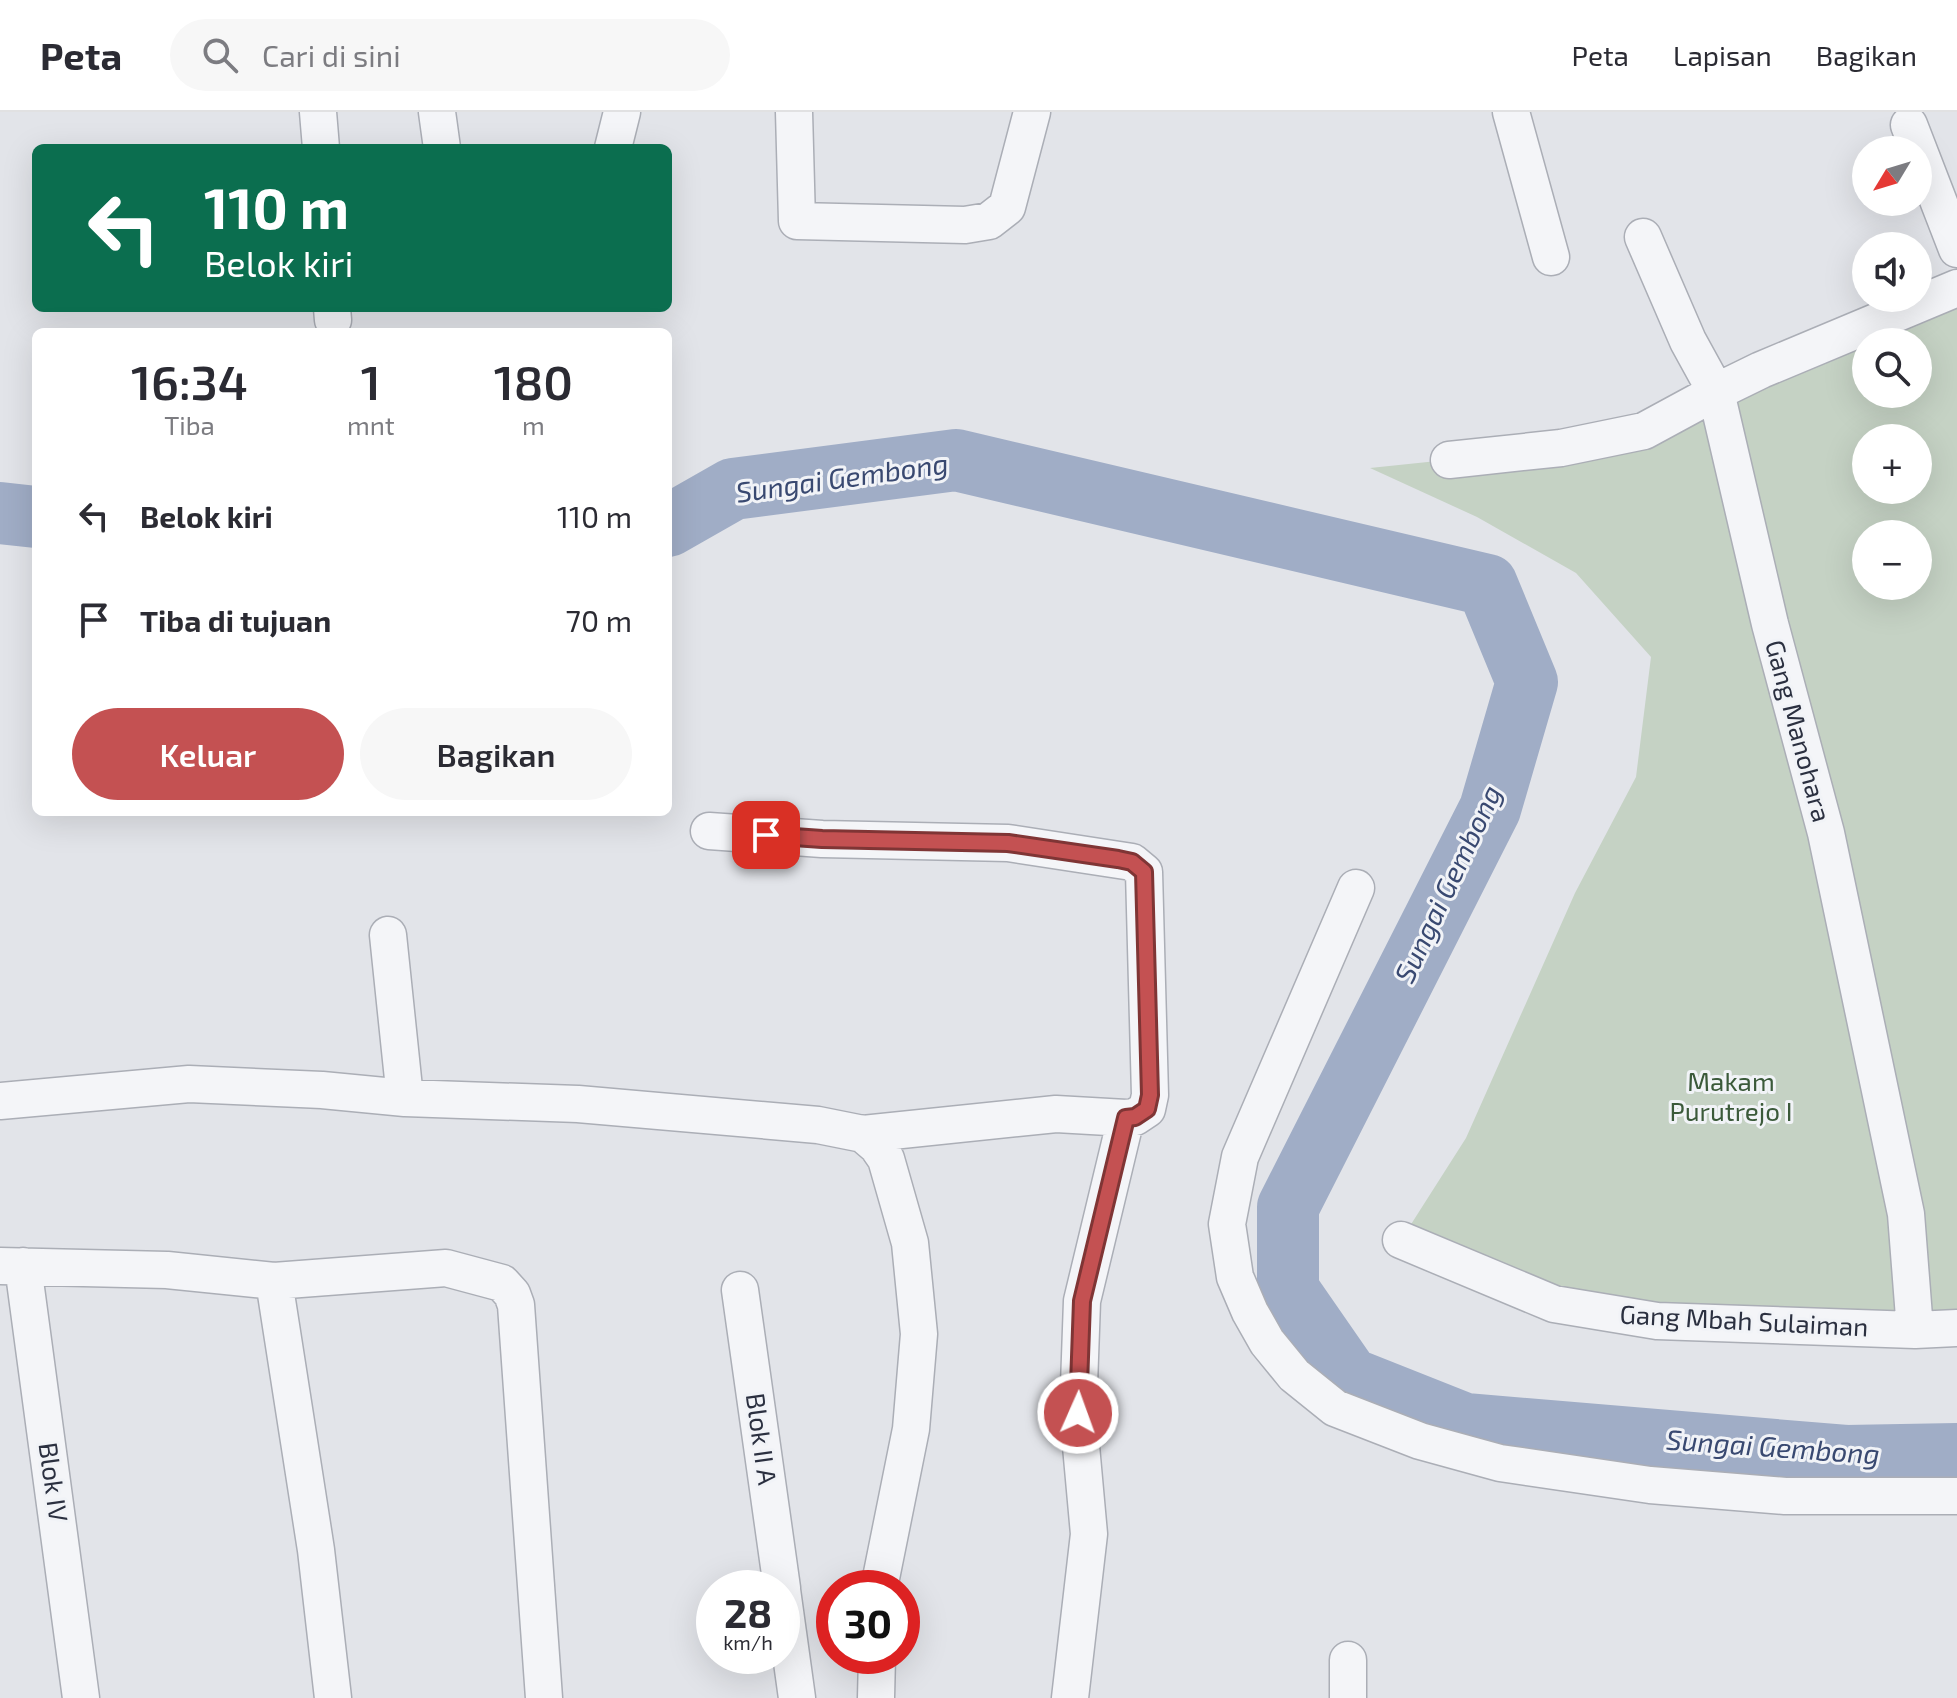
<!DOCTYPE html>
<html lang="id">
<head>
<meta charset="utf-8">
<style>
	:root { --surface:#fff; --page:#f7f7f7; --text:#2b2b33; --muted:#7c7c81; --line:#e1e1e2; --accent:#c45152 }
	body { margin:0; font-family:"Exo 2",sans-serif; background:var(--page); color:var(--text); height:100vh; display:flex; flex-direction:column; font-size:30px; white-space:nowrap }
	* { box-sizing:border-box; margin:0 }
	p { font-size:26px; color:var(--muted) }
	.icon { flex:none; width:44px; height:44px; fill:none; stroke:currentColor; stroke-width:2; stroke-linecap:round; stroke-linejoin:round }
	.map { position:relative; flex:1; overflow:hidden }
	.details { position:absolute; left:32px; top:216px; width:640px; height:488px; display:flex; flex-direction:column; background:var(--surface); border-radius:12px; box-shadow:0 8px 32px #0002 }
	.details>* { flex:none }
	.guide { position:absolute; left:32px; top:32px; width:640px; height:168px; border-radius:12px; box-shadow:0 8px 32px #0002; background:#0b6e4f; color:#fff; overflow:hidden }
	.needle { width:52px; rotate:232deg }
	.buttons { position:absolute; left:1852px; top:24px; display:grid; gap:16px }
	.buttons a { display:grid; place-items:center; width:80px; height:80px; border-radius:50%; background:var(--surface); box-shadow:0 8px 32px #0002; font-size:40px }
	.speed { position:absolute; left:696px; top:1458px; display:flex; gap:16px; font-size:40px; font-weight:700; text-align:center }
	.speed>* { display:grid; place-content:center; width:104px; height:104px; border-radius:50%; background:var(--surface); box-shadow:0 8px 32px #0002; line-height:1 }
	.speed small { font-size:20px; font-weight:400 }
	.speed .limit { border:12px solid #d22; background:#fff; color:#111 }
	.pin { position:absolute; display:grid; place-items:center; width:68px; height:68px; color:#fff; margin:-34px; border-radius:16px; box-shadow:0 4px 12px #0006 }
	.me { position:absolute; width:88px; margin:-44px; rotate:2deg; stroke-linejoin:round; filter:drop-shadow(0 0 6px #0008) }
	.turn { display:flex; align-items:center; gap:28px; height:168px; padding:0 40px; font-size:36px }
	.turn .icon { width:104px; height:104px; stroke-width:2.5 }
	.turn b { display:block; font-size:56px; line-height:68px }
	.eta { display:flex; justify-content:space-evenly; align-items:center; height:136px; text-align:center }
	.eta b { font-size:48px; font-weight:600; line-height:56px }
	.action { display:flex; gap:16px; margin-top:auto; padding:16px 40px }
	.action a { flex:1; height:92px; border-radius:48px; background:var(--accent); color:#fff; font-size:32px; font-weight:600; line-height:92px; text-align:center }
	.action a+a { background:var(--page); color:var(--text) }
	ul { padding:0; list-style:none }
	li { display:flex; align-items:center; gap:24px; height:104px; padding:0 40px }
	li div { flex:1 }
	li b { display:block; font-size:30px }
	li em { font-style:normal }
	header { display:flex; align-items:center; gap:48px; box-sizing:border-box; height:112px; padding:0 40px; background:var(--surface); border-bottom:2px solid var(--line) }
	header strong { font-size:38px }
	nav { display:flex; gap:44px; margin-inline-start:auto; font-size:28px }
	.search { width:560px; height:72px; background:var(--page); display:flex; align-items:center; gap:20px; box-sizing:border-box; padding:0 28px; border-radius:44px; color:var(--muted); font-size:30px }
	.map>svg:first-child { display:block }
	.green { fill:#c5d2c4; fill-rule:evenodd }
	.lines { fill:none; stroke-linecap:round; stroke-linejoin:round }
	.river { stroke:#a0adc6; stroke-width:62 }
	.street-casing { stroke:#abaeb6; stroke-width:39 }
	.street { stroke:#f4f5f8; stroke-width:36 }
	.route-casing { stroke:#7f3535; stroke-width:20 }
	.route { stroke:#c45152; stroke-width:14 }
	.labels { text-anchor:middle; stroke-width:6; stroke-linejoin:round; paint-order:stroke }
	.street-label { font-size:26px; fill:#2b3040; stroke:#f1f3f7 }
	.park-label { font-size:26px; fill:#3b5a3a; stroke:#f1f3f7 }
	.water-label { font-size:28px; font-style:italic; fill:#394971; stroke:#f1f3f7 }
</style>
</head>
<body>
<header>
<strong>Peta</strong>
<div class="search"><svg class="icon" aria-label="search" viewBox="0 0 24 24"><circle cx="10" cy="10" r="6"/><path d="M15 15l6 6"/></svg>Cari di sini</div>
<nav><a>Peta</a><a>Lapisan</a><a>Bagikan</a></nav>
</header>
<div class="map">
<svg width="1957" height="1586" viewBox="0 0 1957 1586">
	<rect width="100%" height="100%" fill="#e2e4e9"/>
	<!-- green -->
	<path class="green" d="M1957,177V1216L1657,1209L1401,1128L1466,1026L1575,781L1636,665L1651,545L1576,461L1477,405L1370,356L1561,336ZM1866,230H1918V282H1866ZM1866,326H1918V378H1866ZM1866,422H1918V474H1866Z"/>
	<g class="lines">
		<!-- river -->
		<path class="river" d="M0,401L36,405
			M668,414L733,377L956,348L1487,473L1527,570L1490,697L1288,1095V1178L1349,1266L1465,1312L1846,1344L1957,1342"/>
		<defs>
			<path id="street" d="M318,0L321,36
				M437,0L442,36
				M794,0L797,109L965,113L989,109L1007,95L1032,0
				M1511,0L1551,145
				M1909,13L1957,137
				M613,36L622,0
				M332,196L333,208
				M1449,348L1561,336L1644,319L1716,280L1688,229L1643,125
				M709,719L822,727L1008,731L1132,750L1144,760L1150,983L1147,997L1135,1005L1126,1006L1056,1002L863,1022
				M1356,776L1240,1045L1227,1112L1235,1165L1250,1200L1267,1230L1294,1263L1335,1296L1420,1329L1500,1351L1650,1373L1785,1384H1957
				M388,823L405,986
				M0,989L189,972L322,978L405,986L578,992L818,1013L863,1022L877,1034L886,1047L910,1131L919,1222L911,1317L879,1476
				M1401,1128L1554,1192L1657,1209L1915,1218L1957,1216
				M0,1154L167,1158L274,1169L316,1438L333,1586
				M23,1154L81,1586
				M274,1169L446,1156L502,1171L512,1182L516,1193L544,1586
				M740,1178L782,1476
				M1915,1218L1906,1102L1826,721L1770,512L1716,280L1761,258L1957,176
				M782,1478L797,1586
				M876,1586L877,1544
				M1070,1586L1089,1422L1078,1301L1082,1189L1126,1006
				M1348,1586V1548"/>
		</defs>
		<!-- street casing -->
		<use href="#street" class="street-casing"/>
		<!-- street -->
		<use href="#street" class="street"/>
	</g>
	<g class="lines">
		<defs>
			<path id="route" d="M766,723L822,727L1008,731L1118,747L1132,750L1144,760L1150,983L1147,997L1135,1005L1126,1006L1082,1189L1078,1301"/>
		</defs>
		<!-- route casing -->
		<use href="#route" class="route-casing"/>
		<!-- route -->
		<use href="#route" class="route"/>
	</g>
	<g class="labels">
		<!-- street labels -->
		<g class="street-label">
			<text transform="translate(1798 619) rotate(75)" y="9">Gang Manohara</text>
			<text transform="translate(1744 1209) rotate(3)" y="9">Gang Mbah Sulaiman</text>
			<text transform="translate(761 1327) rotate(82)" y="9">Blok II A</text>
			<text transform="translate(53 1370) rotate(82)" y="9">Blok IV</text>
		</g>
		<!-- park labels -->
		<g class="park-label">
			<text x="1731" y="979">Makam<tspan x="1731" dy="30">Purutrejo I</tspan></text>
		</g>
		<!-- water labels -->
		<g class="water-label">
			<text transform="translate(842 366) rotate(-8)" y="10">Sungai Gembong</text>
			<text transform="translate(1448 772) rotate(-65)" y="10">Sungai Gembong</text>
			<text transform="translate(1773 1335) rotate(4)" y="10">Sungai Gembong</text>
		</g>
	</g>
</svg>
<div class="buttons">
<a><svg class="needle" viewBox="-14 -14 28 28"><path d="M0-13l5 13h-10z" fill="#e53935"/><path d="M0 13l5-13h-10z" fill="#7c7c81"/></svg></a>
<a><svg class="icon" aria-label="sound" viewBox="0 0 24 24"><path d="M4 9h4l5-4v14l-5-4H4zM17 9q2 3 0 6"/></svg></a>
<a><svg class="icon" aria-label="search" viewBox="0 0 24 24"><circle cx="10" cy="10" r="6"/><path d="M15 15l6 6"/></svg></a>
<a>+</a>
<a>−</a>
</div>
<div class="speed"><div>28<small>km/h</small></div><div class="limit">30</div></div>
<div class="pin" style="left:766px;top:723px;background:#d93025"><svg class="icon" aria-label="arrive" viewBox="0 0 24 24"><path d="M6 21V4h12l-3 4 3 4H6"/></svg></div>
<svg class="me" style="left:1078px;top:1301px" viewBox="-20 -20 40 40"><circle r="17" fill="#c45152" stroke="#fff" stroke-width="3"/><path d="M0-11L8 9 0 5-8 9z" fill="#fff"/></svg>
<div class="guide">
<div class="turn"><svg class="icon" aria-label="left" viewBox="0 0 24 24"><path d="M17 20v-9H6M10 6l-5 5 5 5"/></svg><div><b>110 m</b>Belok kiri</div></div>
</div>
<section class="details">
<div class="eta">
<div><b>16:34</b><p>Tiba</p></div>
<div><b>1</b><p>mnt</p></div>
<div><b>180</b><p>m</p></div>
</div>
<ul>
<li><svg class="icon" aria-label="left" viewBox="0 0 24 24"><path d="M17 20v-9H6M10 6l-5 5 5 5"/></svg><div><b>Belok kiri</b></div><em>110 m</em></li>
<li><svg class="icon" aria-label="arrive" viewBox="0 0 24 24"><path d="M6 21V4h12l-3 4 3 4H6"/></svg><div><b>Tiba di tujuan</b></div><em>70 m</em></li>
</ul>
<div class="action"><a>Keluar</a><a>Bagikan</a></div>
</section>
</div>
</body>
</html>
